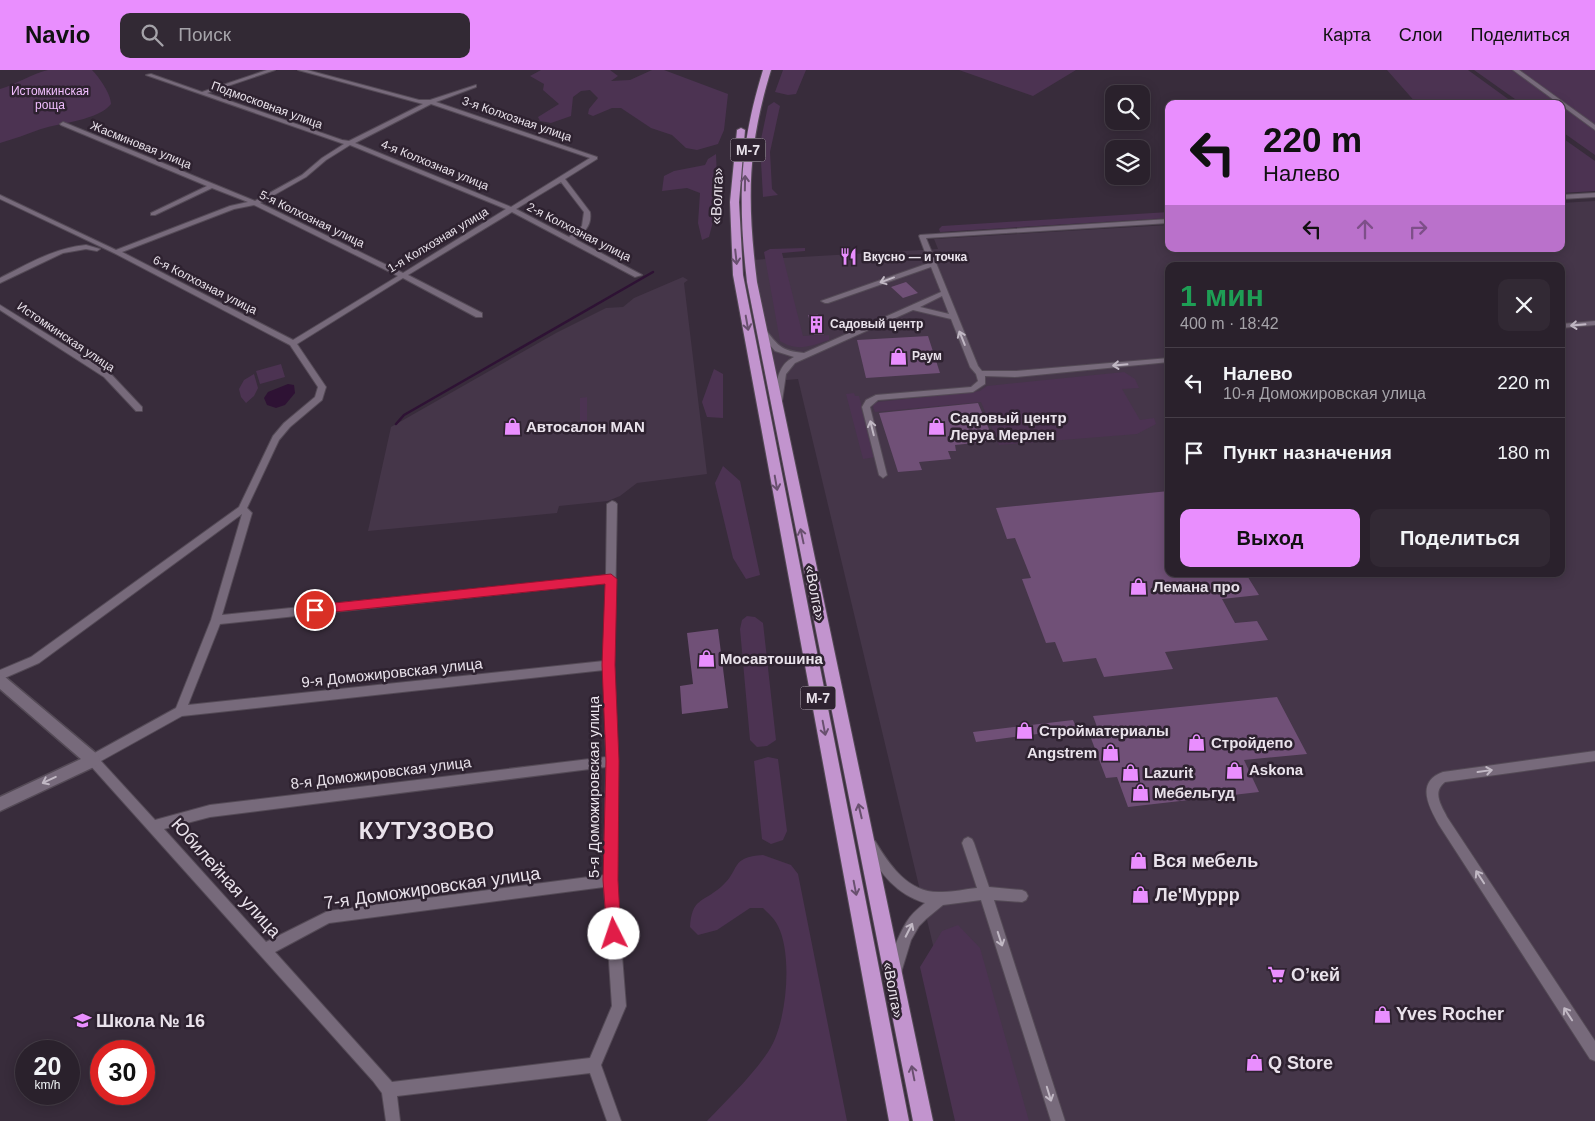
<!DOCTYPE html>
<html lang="ru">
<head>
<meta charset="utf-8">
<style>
	:root { --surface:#2a212c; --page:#322934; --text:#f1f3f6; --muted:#a5a3a9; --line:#463e48; --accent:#e98efe }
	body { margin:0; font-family:Arial,sans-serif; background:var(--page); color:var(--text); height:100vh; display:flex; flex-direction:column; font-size:19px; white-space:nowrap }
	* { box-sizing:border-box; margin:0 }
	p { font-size:16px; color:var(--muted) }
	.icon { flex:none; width:28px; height:28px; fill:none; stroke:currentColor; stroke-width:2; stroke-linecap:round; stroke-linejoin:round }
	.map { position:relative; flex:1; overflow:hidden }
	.details { position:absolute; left:1165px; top:192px; width:400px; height:315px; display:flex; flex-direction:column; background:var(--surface); border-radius:10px; box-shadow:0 2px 12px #0003,0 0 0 1px var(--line) }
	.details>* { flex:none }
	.top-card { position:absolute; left:1165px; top:30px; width:400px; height:152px; border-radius:10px; box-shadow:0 2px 12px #0003,0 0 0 1px var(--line); background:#e98efe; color:#111; overflow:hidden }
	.fabs { position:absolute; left:1105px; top:15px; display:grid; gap:10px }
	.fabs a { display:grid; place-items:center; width:45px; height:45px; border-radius:10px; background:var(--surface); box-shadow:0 2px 12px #0003,0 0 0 1px var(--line); font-size:25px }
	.speed { position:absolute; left:15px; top:970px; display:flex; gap:10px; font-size:25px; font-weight:700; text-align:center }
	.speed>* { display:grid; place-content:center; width:65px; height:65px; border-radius:50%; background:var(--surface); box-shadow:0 2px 12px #0003,0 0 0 1px var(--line); line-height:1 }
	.speed small { font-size:12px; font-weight:400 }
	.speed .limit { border:8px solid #d22; background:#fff; color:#111 }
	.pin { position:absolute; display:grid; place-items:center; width:42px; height:42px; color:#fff; margin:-21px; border:2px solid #fff; border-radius:50%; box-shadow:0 1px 5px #0007 }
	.me { position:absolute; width:55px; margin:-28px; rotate:356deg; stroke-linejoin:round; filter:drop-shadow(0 0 4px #0008) }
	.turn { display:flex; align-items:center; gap:18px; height:105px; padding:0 15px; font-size:22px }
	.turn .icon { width:65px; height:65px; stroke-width:2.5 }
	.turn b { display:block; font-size:35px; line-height:42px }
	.lanes { display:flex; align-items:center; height:48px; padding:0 15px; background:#0003; justify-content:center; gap:25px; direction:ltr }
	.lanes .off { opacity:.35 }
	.round { display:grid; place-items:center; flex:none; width:52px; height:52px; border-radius:10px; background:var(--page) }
	.headline { display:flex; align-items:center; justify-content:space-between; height:85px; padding:0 15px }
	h1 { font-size:30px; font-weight:700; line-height:38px; color:#1e9e55 }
	.primary-button { display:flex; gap:10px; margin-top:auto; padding:10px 15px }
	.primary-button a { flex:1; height:58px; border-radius:10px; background:var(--accent); color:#111; font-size:20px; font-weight:700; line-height:58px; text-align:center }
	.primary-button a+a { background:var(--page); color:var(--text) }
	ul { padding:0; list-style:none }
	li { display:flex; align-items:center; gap:15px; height:70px; padding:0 15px; border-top:1px solid var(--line) }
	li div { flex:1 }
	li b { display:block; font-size:19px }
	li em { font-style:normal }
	header { display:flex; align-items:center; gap:30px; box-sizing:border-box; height:70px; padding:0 25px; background:var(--accent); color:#111 }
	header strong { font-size:24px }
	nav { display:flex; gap:28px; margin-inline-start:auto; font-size:18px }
	.search { width:350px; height:45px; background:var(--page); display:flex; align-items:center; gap:12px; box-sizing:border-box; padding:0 18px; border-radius:10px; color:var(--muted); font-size:19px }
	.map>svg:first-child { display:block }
	.built { fill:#453649; fill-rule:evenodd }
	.green { fill:#4c3352 }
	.water { fill:#2e1234 }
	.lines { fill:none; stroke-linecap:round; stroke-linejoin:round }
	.stream { stroke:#2e1234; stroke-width:2.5 }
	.building { fill:#705077 }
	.minor-casing { stroke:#544a56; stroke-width:2 }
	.tertiary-casing { stroke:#544a56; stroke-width:3 }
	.trunk-casing { stroke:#544a56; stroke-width:2 }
	.minor { fill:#776a7b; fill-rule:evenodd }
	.tertiary { fill:#776a7b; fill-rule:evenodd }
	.trunk { fill:#c294ce; fill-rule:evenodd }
	.oneway { stroke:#69506f }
	.oneway2 { stroke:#c1b8c4 }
	.route { fill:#e11d48; stroke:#92132f }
	.labels { text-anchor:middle; stroke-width:5; stroke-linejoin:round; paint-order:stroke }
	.far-park-label { font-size:12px; fill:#f2bfff; stroke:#2e2230 }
	.far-street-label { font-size:12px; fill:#e9e2eb; stroke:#2e2230 }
	.far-poi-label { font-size:12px; font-weight:bold; fill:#e9e2eb; stroke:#2e2230; text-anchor:start }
	.shield { fill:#2e2230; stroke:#b1a8b3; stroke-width:1 }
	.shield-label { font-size:14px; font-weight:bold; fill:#e9e2eb }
	.street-label { font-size:15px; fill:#e9e2eb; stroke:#2e2230 }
	.poi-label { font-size:15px; font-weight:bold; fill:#e9e2eb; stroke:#2e2230; text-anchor:start }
	.near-poi-label { font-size:18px; font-weight:bold; fill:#e9e2eb; stroke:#2e2230; text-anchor:start }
	.near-street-label { font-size:18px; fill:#e9e2eb; stroke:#2e2230 }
	.near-district-label { font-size:24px; font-weight:bold; letter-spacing:1px; fill:#e9e2eb; stroke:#2e2230 }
</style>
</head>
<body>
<header>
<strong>Navio</strong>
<div class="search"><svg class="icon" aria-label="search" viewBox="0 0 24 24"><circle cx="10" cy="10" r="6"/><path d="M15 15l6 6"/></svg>Поиск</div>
<nav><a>Карта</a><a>Слои</a><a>Поделиться</a></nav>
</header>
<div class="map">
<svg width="1595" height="1051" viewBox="0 0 1595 1051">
	<rect width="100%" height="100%" fill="#382c3b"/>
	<!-- built -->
	<path class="built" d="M1595,131V1051H975L798,309L775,311L751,190L938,179L934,169L1169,155V179H1561V133ZM1169,196H1561V504H1169Z
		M683,207L688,210L684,213L707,404L637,413L620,426L608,431L559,436L557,443L368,461L391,357L556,263L606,238L623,237L634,228Z"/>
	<!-- green -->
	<path class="green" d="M48,0H92C99,7 111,24 111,34C99,50 60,53 41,59C27,64 14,69 0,73V19C17,14 31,4 48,0Z
		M541,0H610L618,6L611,11L630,10L652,0H664L728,24L724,60L718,74L697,80L686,78L672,65L651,58L621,38H612L593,46L588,44L589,39L598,28L590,20L581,21L573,27L571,46L551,53L540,51L538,47L559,34L543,20L544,14L530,6Z
		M783,0H806L796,24L788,25L775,22Z
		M959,0H1076L1033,26Z
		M1387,0H1468L1515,34H1417Z
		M1474,0H1595V85L1561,61V34H1522Z
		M774,32L780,36L770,82L772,119L778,125L763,127L760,74L768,36Z
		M1561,67L1595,91V121L1561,123Z
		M716,84L718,132L709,167L702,170L698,153L700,123L687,118L662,121L664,106L674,101L705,95L708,89Z
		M1169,142V148L940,162L939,159L942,156Z
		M805,178V181L782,183L803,266L829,265V270C811,276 797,282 780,271L764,182L770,179Z
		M281,294L285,307L260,314L256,301Z
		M714,299L723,304V348L707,347L702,332Z
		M1124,302L1135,309L1139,318L1122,319L1140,350L1154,348L1156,354L1137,364L999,375L981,332L875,342L872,334L878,332L980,321L987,316Z
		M254,304L258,318L254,326L246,333L241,327L239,319L244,310Z
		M854,323L855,326H859L876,387L863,389L846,324Z
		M587,327V361L580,362V328Z
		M723,396L740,411L760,505L746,509L733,488L715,413Z
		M747,546L755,547L763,553L776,670L767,676L757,677L750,670L740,559L742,550Z
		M768,687L778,689L787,761L783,770L771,774L762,769L754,691Z
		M763,785L791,795L798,804L847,1051H707C728,1029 751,1007 768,982C787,955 793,885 778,856C775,849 768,843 763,838H750L717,860L698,865L690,857C692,828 702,833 721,817C741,800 729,787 763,785Z
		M958,855L980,878L1029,1051H955L920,897L942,861Z"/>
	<!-- water -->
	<path class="water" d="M288,314L294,315L295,323L285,335L276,338L267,335L264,328L268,322Z"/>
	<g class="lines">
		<!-- stream -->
		<path class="stream" d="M396,354L404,345L653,202"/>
	</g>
	<!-- building -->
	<path class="building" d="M906,212L918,223L903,228L891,217Z
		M818,244L824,265H814L808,245Z
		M928,266L940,303L866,308L857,270Z
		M978,333L994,371L955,375L956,381H948L951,389L919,392L922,400L898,402L879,343Z
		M1169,421V504H1246L1259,525L1222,529L1235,553L1257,551L1268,570L1165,582L1173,599L1104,607L1096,588L1063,592L1055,572L1046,573L1022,509L1031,508L1015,468L1007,469L996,438Z
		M718,559L728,638L682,644L680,616L693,614L687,563Z
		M1277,627L1307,684L1244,690L1259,722L1128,737L1117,707L1106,708L1089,663L1099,662L1093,646Z
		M1073,650L1077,659L976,672L973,662Z"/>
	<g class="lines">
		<defs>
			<path id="minor" d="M267,0H275L207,23L342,70L349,71L423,34L298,0H307L419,30H430L476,15V17L436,32L597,87V89L565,109L590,142C592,155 585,162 575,169L642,205L635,207L512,142L408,205L482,243V247H476L403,208L297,274L326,317L322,330L290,357L279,370L247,438L252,443L222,545L606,506L607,434L612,431L615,432L617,434L614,595L618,691L616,810L626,936L601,995L621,1051H607L590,1003L397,1026L400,1051H386L382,1023L373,1011L89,694L87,690L89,686L176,638L211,550L242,444L39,593L0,610V600L31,587L239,437L273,366L284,353L315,327L318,317L290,275L114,183L0,129V125L116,180L230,136L248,132L212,118L155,145H151V143L207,116L61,55L60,54L63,52L255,131L302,105L322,88L344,74L146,5L151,4L202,22ZM431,34L590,88L511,137L355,73ZM350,75L506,139L403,203L260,133L306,107L326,90ZM561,112L584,142L582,156L569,167L516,139ZM254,135L398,206L293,270L122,182L234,139ZM606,513L604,591L188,635L220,554ZM604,600L606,687L210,735L155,750L101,691L182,646ZM606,697L604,805L328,841L266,872L164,759L210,747ZM604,817L612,936L590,988L392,1012L275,882L329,853Z
				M1513,0H1519L1595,55V60Z
				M1595,123V127L1561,129V125Z
				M1169,149V153L926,168L978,296L982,301H1015L1169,288V292L1015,307L985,306V314L973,322L878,330L870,337L887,405L883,408L879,405L862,337L866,330L876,325L971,317L978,311L976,304L970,297L951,249L913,240L795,293L786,304L782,331L778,334L774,331C776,314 777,295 794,287L775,281L758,261V257H764C777,275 781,281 804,283L941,222L931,197L828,233H825L821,231L929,193L919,166L920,165ZM942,226L949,244L920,237Z
				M86,175L100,179L97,181L86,179L63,183L0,213V208C28,194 54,178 86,175Z
				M0,235L110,303L142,337V341H136L104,307L0,240Z
				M1595,251V255L1561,258V254Z
				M1595,681V691L1445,712C1432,722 1441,735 1447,747L1595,971V991L1590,989L1439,755C1429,737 1415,712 1443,702Z
				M968,767L972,769L974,773L989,817L1022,820L1026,822L1028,826L1026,830L1022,832L994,830L1065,1051H1051L981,830L943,835L926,849L919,856L911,870L900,906L895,908L890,906C885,894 902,857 910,847C915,841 920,837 925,833C896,824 881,804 867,779L865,775L867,771L871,769L875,771C890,796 909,824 942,822C954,822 965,819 977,818L962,773L964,769Z"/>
			<path id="tertiary" d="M0,605L5,607L98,685L100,690L98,695L0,741V727L81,689L0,619Z"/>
			<path id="trunk" d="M763,0H771C747,78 747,132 757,212L933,1051H913L747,212C738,132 739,78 763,0Z
				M741,58L745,60L739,132L743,205L909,1051H889L733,205L730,132L737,60Z"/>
		</defs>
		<!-- minor casing -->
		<use href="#minor" class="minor-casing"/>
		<!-- tertiary casing -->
		<use href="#tertiary" class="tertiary-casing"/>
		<!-- trunk casing -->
		<use href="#trunk" class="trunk-casing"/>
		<!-- minor -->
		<use href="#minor" class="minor"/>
		<!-- tertiary -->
		<use href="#tertiary" class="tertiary"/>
		<!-- trunk -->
		<use href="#trunk" class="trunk"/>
	</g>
	<!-- one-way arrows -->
	<defs><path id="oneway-shaft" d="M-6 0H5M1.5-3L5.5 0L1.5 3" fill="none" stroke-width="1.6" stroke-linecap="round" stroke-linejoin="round" transform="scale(1.25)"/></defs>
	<g class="oneway">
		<use href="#oneway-shaft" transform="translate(745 113) rotate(-89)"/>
		<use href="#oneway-shaft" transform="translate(736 187) rotate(84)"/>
		<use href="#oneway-shaft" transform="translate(747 253) rotate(80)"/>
		<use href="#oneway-shaft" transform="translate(776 413) rotate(80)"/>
		<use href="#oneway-shaft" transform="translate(802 466) rotate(-102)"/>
		<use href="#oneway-shaft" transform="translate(824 658) rotate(79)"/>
		<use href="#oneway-shaft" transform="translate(860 741) rotate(-103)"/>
		<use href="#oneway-shaft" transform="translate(855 818) rotate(79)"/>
		<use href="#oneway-shaft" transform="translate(913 1003) rotate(-101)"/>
	</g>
	<g class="oneway2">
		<use href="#oneway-shaft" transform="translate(887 210) rotate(160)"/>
		<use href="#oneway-shaft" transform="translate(1578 255) rotate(175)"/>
		<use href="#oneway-shaft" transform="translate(962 268) rotate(-112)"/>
		<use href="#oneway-shaft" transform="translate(1120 295) rotate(175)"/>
		<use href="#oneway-shaft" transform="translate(872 358) rotate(-104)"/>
		<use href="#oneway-shaft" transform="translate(1485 701) rotate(-8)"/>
		<use href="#oneway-shaft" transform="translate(49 710) rotate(155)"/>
		<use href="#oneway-shaft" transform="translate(1480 807) rotate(-123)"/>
		<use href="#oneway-shaft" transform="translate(909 860) rotate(-63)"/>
		<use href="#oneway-shaft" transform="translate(1000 869) rotate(72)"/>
		<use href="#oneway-shaft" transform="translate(1568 944) rotate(-123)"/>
		<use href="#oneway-shaft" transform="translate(1049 1024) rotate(73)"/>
	</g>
	<!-- route -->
	<path class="route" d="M611,504L617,509L615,595L619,691L618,810L621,864L619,869L614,871L609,869L607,864L603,810L606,691L602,595L605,514L315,544L309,540L315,535Z"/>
	<!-- icons -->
	<defs>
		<symbol id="restaurant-bare" viewBox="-9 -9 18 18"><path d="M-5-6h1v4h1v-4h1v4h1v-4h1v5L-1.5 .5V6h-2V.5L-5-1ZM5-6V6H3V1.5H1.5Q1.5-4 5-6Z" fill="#e98efe" stroke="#2e2230" stroke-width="2.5" paint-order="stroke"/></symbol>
		<symbol id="building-bare" viewBox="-9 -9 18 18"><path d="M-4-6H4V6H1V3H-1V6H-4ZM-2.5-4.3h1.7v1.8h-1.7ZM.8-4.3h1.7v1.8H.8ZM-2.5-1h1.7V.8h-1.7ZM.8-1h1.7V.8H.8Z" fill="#e98efe" stroke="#2e2230" stroke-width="2.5" paint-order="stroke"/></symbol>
		<symbol id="shop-bare" viewBox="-9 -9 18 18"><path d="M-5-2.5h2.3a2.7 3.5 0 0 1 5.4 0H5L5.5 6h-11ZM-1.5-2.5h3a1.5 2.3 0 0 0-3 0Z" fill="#e98efe" stroke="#2e2230" stroke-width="2.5" paint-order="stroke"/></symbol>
		<symbol id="supermarket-bare" viewBox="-9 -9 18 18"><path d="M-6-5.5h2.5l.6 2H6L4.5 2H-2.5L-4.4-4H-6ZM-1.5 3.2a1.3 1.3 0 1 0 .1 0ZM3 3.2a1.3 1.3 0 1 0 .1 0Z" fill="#e98efe" stroke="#2e2230" stroke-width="2.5" paint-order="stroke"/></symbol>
		<symbol id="school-bare" viewBox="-9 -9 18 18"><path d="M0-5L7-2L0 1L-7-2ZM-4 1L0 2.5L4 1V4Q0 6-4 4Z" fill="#e98efe" stroke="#2e2230" stroke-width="2.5" paint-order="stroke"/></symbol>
	</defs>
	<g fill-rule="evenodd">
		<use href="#restaurant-bare" x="836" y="174" width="25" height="25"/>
		<use href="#building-bare" x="804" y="242" width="25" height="25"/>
		<use href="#shop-bare" x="886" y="274" width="25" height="25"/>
		<use href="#shop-bare" x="500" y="344" width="25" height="25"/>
		<use href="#shop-bare" x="924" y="344" width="25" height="25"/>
		<use href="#shop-bare" x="1126" y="504" width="25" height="25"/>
		<use href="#shop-bare" x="694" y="576" width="25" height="25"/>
		<use href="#shop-bare" x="1012" y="648" width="25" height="25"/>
		<use href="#shop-bare" x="1184" y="660" width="25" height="25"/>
		<use href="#shop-bare" x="1098" y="670" width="25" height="25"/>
		<use href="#shop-bare" x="1222" y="688" width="25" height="25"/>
		<use href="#shop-bare" x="1118" y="690" width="25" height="25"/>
		<use href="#shop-bare" x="1128" y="710" width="25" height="25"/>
		<use href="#shop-bare" x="1126" y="778" width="25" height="25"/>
		<use href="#shop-bare" x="1128" y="812" width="25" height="25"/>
		<use href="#supermarket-bare" x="1264" y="892" width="25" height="25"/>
		<use href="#shop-bare" x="1370" y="932" width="25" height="25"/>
		<use href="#school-bare" x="70" y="938" width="25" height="25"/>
		<use href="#shop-bare" x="1242" y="980" width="25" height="25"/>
	</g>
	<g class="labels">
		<!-- far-park labels -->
		<g class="far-park-label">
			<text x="50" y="25">Истомкинская<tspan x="50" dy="14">роща</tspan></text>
		</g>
		<!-- far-street labels -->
		<g class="far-street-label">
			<text transform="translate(267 35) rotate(20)" y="4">Подмосковная улица</text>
			<text transform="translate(517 49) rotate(19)" y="4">3-я Колхозная улица</text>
			<text transform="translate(141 75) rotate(22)" y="4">Жасминовая улица</text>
			<text transform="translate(435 95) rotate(22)" y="4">4-я Колхозная улица</text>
			<text transform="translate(312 149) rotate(26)" y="4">5-я Колхозная улица</text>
			<text transform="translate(579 162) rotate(27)" y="4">2-я Колхозная улица</text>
			<text transform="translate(438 170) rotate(-31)" y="4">1-я Колхозная улица</text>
			<text transform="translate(205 215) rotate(27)" y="4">6-я Колхозная улица</text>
			<text transform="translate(66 267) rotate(34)" y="4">Истомкинская улица</text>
		</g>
		<!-- far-poi labels -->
		<g class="far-poi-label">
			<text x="863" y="191">Вкусно — и точка</text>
			<text x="830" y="258">Садовый центр</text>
			<text x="912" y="290">Раум</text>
		</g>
		<!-- shield labels -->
		<g class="shield">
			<rect x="730.5" y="68.5" width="35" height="23" rx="4"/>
			<rect x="800.5" y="616.5" width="35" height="23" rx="4"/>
		</g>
		<g class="shield-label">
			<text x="748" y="85">М-7</text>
			<text x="818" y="633">М-7</text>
		</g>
		<!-- street labels -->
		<g class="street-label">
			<text transform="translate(717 126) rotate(-88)" y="5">«Волга»</text>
			<text transform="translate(815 523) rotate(79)" y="5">«Волга»</text>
			<text transform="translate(392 603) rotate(-6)" y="5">9-я Доможировская улица</text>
			<text transform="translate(381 703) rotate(-7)" y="5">8-я Доможировская улица</text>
			<text transform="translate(594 717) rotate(-90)" y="5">5-я Доможировская улица</text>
			<text transform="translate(893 920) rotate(79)" y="5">«Волга»</text>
		</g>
		<!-- poi labels -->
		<g class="poi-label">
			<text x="950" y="353">Садовый центр<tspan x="950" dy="17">Леруа Мерлен</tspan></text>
			<text x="526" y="362">Автосалон MAN</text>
			<text x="1153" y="522">Лемана про</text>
			<text x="720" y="594">Мосавтошина</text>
			<text x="1039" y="666">Стройматериалы</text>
			<text x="1211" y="678">Стройдепо</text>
			<text x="1097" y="688" text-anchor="end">Angstrem</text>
			<text x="1249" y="705">Askona</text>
			<text x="1144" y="708">Lazurit</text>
			<text x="1154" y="728">Мебельгуд</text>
		</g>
		<!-- near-poi labels -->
		<g class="near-poi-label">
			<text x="1153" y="797">Вся мебель</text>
			<text x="1155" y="831">Ле'Муррр</text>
			<text x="1291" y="911">О’кей</text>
			<text x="1396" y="950">Yves Rocher</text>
			<text x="96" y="957">Школа № 16</text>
			<text x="1268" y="999">Q Store</text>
		</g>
		<!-- near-street labels -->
		<g class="near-street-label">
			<text transform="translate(226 808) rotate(48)" y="6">Юбилейная улица</text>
			<text transform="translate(432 818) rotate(-8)" y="6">7-я Доможировская улица</text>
		</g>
		<!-- near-district labels -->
		<g class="near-district-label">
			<text x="427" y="769">КУТУЗОВО</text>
		</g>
	</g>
</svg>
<div class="fabs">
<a><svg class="icon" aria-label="search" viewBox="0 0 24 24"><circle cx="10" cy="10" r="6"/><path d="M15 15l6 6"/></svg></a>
<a><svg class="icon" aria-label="layers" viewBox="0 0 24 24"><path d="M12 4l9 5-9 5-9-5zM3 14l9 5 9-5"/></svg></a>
</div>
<div class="speed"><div>20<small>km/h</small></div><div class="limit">30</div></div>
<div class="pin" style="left:315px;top:540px;background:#d93025"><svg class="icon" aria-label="arrive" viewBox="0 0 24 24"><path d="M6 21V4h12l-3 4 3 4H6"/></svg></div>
<svg class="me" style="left:614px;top:864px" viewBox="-20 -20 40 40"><circle r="19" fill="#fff"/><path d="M0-13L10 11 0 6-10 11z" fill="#e11d48"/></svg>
<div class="top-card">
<div class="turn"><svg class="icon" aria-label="left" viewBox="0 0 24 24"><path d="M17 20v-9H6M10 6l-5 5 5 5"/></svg><div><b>220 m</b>Налево</div></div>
<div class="lanes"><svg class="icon" aria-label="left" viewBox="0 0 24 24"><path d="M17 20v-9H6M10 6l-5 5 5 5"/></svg><svg class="icon off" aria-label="ahead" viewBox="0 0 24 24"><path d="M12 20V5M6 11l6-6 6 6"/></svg><svg class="icon off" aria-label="right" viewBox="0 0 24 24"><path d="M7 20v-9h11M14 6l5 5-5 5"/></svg></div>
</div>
<section class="details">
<div class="headline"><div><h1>1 мин</h1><p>400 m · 18:42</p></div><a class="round"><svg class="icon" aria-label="close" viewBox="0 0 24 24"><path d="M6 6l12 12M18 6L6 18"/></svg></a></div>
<ul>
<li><svg class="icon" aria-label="left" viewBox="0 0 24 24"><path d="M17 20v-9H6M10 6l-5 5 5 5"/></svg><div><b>Налево</b><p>10-я Доможировская улица</p></div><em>220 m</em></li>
<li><svg class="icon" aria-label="arrive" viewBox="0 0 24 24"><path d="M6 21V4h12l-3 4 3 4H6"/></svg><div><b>Пункт назначения</b></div><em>180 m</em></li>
</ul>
<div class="primary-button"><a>Выход</a><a>Поделиться</a></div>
</section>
</div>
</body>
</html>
